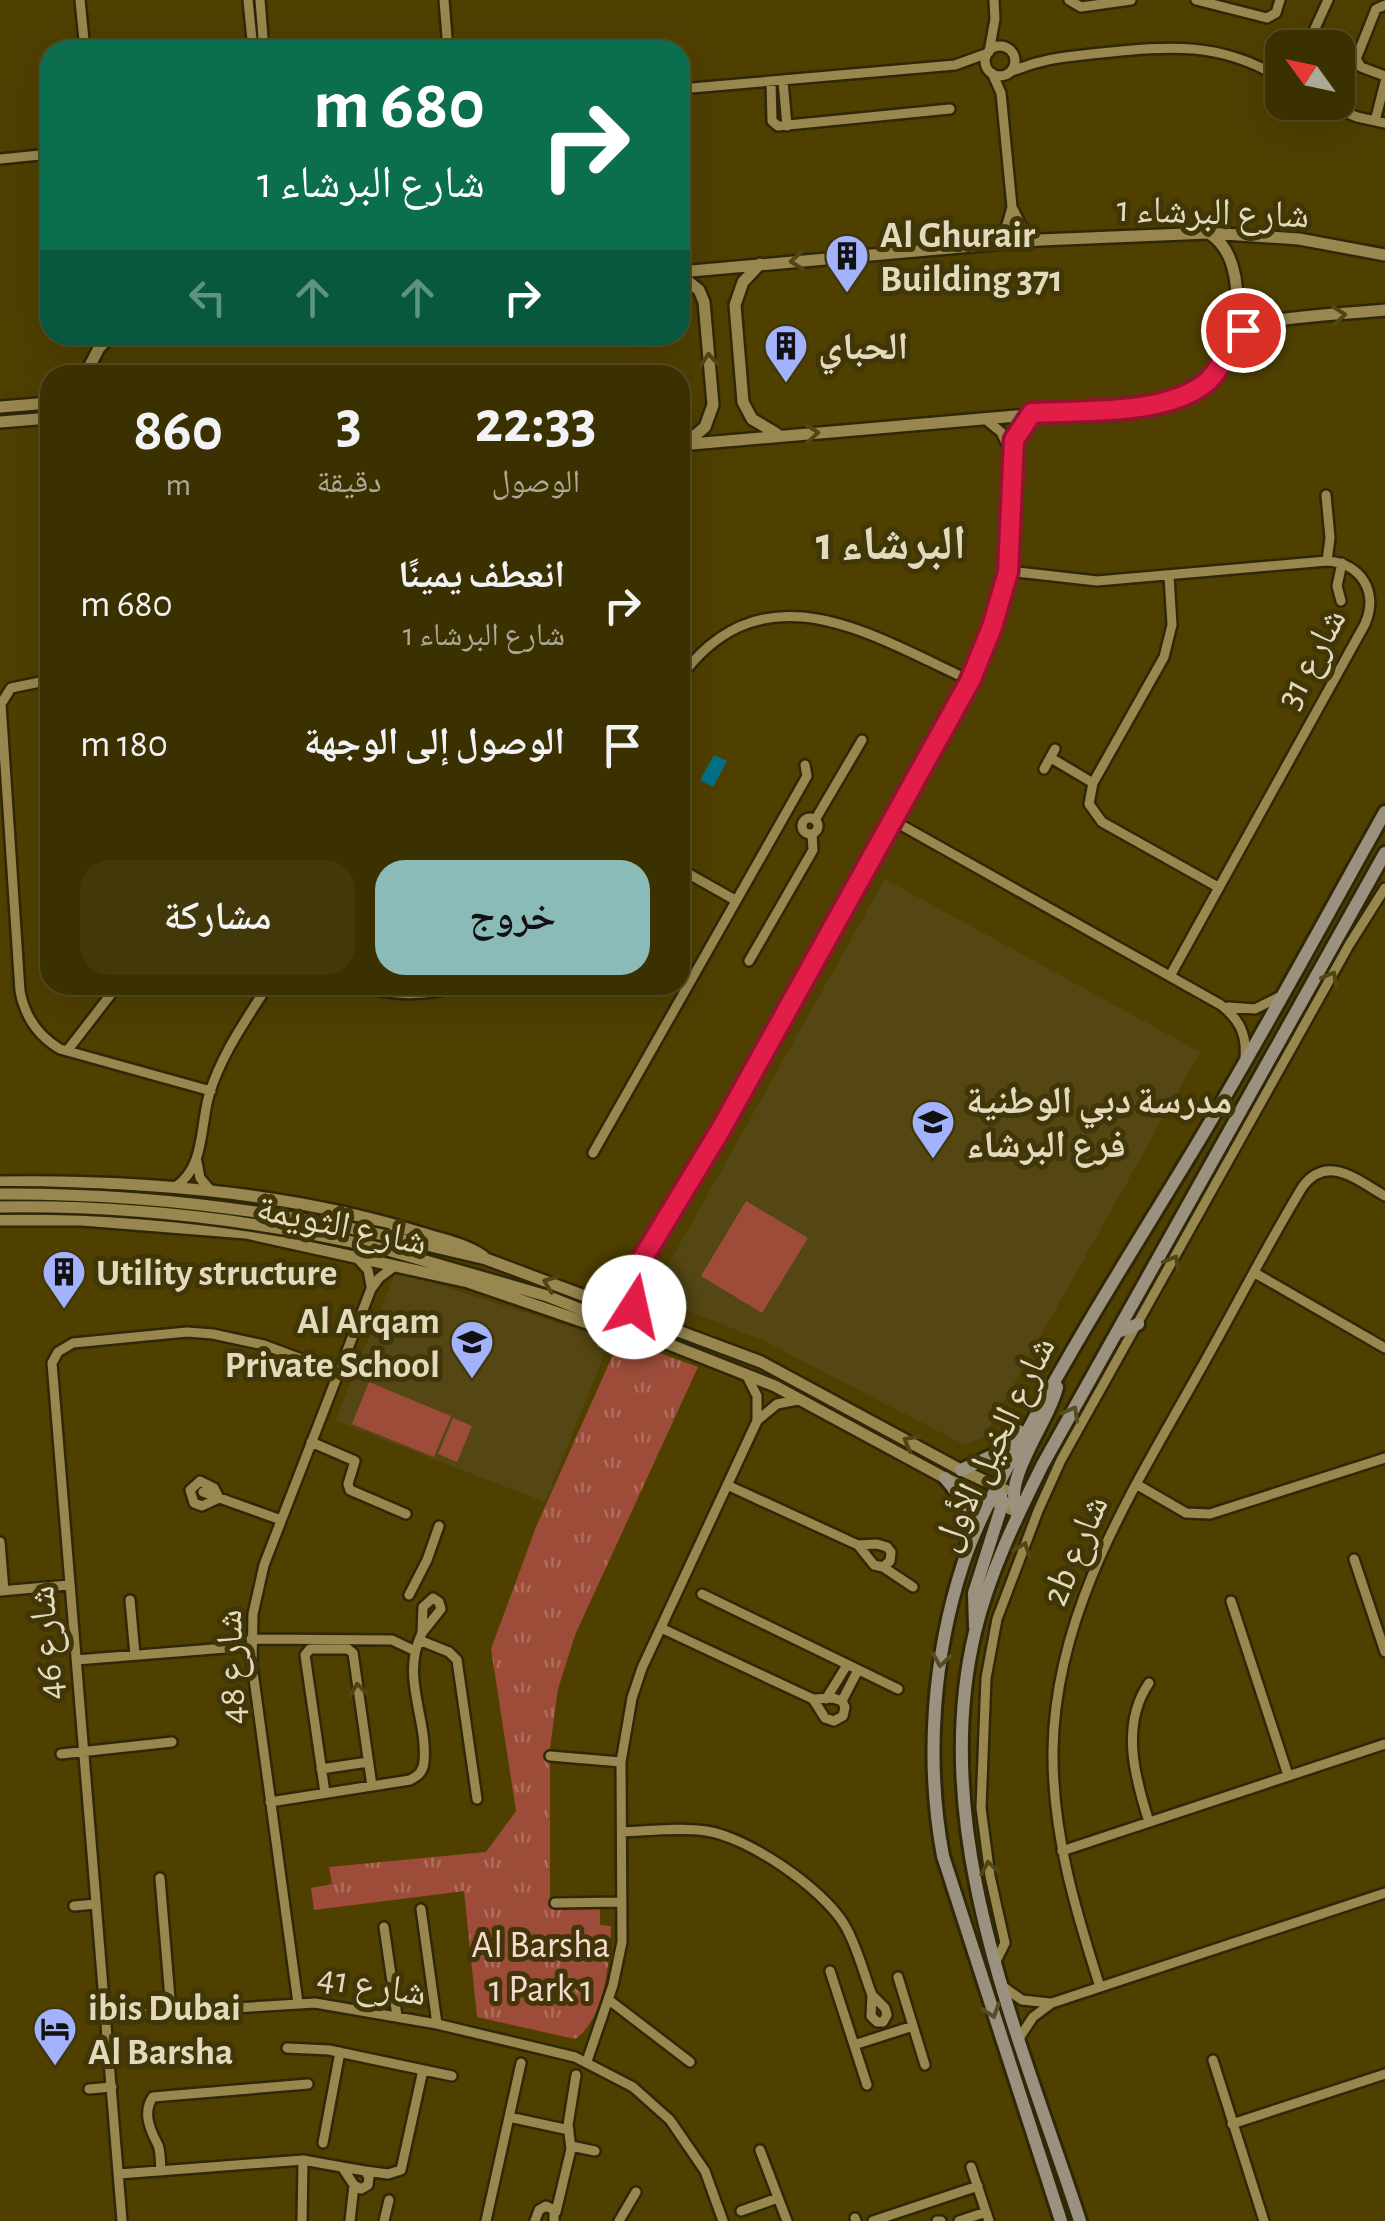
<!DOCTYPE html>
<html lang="ar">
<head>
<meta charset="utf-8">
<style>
	:root { --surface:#3b3000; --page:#42380a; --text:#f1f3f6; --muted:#aca999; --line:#544b22; --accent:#8bbbb9 }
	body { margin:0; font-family:"Alegreya Sans","Noto Naskh Arabic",sans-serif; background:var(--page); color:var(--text); direction:rtl; height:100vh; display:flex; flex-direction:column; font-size:38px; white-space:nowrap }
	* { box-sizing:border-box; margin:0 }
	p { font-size:32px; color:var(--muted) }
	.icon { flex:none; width:55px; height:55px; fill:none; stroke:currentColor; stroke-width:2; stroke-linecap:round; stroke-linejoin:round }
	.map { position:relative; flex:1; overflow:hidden; direction:ltr }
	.panel { position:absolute; left:40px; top:365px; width:650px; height:630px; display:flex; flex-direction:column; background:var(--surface); border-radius:30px; box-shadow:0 10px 40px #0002,0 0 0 2px var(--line); direction:rtl }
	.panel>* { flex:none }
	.hud { position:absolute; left:40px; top:40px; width:650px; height:305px; border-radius:30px; box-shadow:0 10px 40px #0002,0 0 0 2px var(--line); direction:rtl; background:#0b6e4f; color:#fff; overflow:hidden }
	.needle { width:65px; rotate:303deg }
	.controls { position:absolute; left:1265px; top:30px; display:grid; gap:20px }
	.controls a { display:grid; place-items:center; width:90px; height:90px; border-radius:20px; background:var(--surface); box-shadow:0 10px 40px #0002,0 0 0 2px var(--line); font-size:50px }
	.pin { position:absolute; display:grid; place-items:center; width:85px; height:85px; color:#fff; margin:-42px; border:5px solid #fff; border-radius:50%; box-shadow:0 2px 10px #0007 }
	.me { position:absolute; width:110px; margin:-55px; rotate:10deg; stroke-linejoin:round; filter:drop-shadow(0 0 8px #0008) }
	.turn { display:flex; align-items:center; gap:35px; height:210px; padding:0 40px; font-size:45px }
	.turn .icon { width:130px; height:130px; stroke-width:2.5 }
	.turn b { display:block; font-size:70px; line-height:85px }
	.lanes { display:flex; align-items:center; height:95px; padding:0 40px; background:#0003; justify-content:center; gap:50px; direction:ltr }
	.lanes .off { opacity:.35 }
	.eta { display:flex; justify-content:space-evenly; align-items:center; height:170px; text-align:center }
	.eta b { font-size:60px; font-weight:600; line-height:70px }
	.primary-button { display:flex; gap:20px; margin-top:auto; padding:20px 40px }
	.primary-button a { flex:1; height:115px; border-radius:30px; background:var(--accent); color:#111; font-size:40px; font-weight:600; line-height:115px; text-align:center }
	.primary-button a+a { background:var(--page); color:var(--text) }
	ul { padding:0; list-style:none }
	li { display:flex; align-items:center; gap:30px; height:140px; padding:0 40px }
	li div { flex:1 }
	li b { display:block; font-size:38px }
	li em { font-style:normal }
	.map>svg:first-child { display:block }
	.built { fill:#544713 }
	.grass { fill:url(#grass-tufts) }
	.garden { fill:#9c4c39 }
	.water { fill:url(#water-ripples) }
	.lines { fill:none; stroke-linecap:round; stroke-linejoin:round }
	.minor-casing { stroke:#2f2708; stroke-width:14 }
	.tertiary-casing { stroke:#2f2708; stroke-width:16 }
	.secondary-casing { stroke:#2f2708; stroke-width:18 }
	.minor { stroke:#98884f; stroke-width:9 }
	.tertiary { stroke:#98884f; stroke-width:11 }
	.secondary { stroke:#9a927e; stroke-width:12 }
	.tertiary-bridge-casing { stroke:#2f2708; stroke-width:16; stroke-linecap:butt }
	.tertiary-bridge { stroke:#98884f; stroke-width:11 }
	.oneway { stroke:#524615 }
	.oneway2 { stroke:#574d25 }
	.route-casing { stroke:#92132f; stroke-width:25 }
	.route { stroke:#e11d48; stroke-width:18 }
	.labels { text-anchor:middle; stroke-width:10; stroke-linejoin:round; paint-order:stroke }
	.street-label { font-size:38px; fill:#e2dabd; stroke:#413607 }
	.poi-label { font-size:38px; font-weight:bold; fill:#e2dabd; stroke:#413607; text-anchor:start }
	.park-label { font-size:38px; fill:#f8dad2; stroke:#413607 }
	.district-label { font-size:48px; font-weight:bold; fill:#e2dabd; stroke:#413607 }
</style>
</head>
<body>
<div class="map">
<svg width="1385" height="2221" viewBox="0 0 1385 2221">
	<defs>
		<pattern id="grass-tufts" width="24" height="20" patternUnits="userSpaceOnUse" patternTransform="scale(2.5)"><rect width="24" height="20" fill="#9c4c39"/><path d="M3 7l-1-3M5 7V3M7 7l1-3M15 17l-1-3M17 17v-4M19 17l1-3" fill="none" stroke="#ae6e5d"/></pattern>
		<pattern id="water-ripples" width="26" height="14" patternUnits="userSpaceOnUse" patternTransform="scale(2.5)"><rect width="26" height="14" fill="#017285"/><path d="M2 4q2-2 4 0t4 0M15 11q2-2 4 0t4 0" fill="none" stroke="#328c99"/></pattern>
	</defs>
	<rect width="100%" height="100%" fill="#4f4000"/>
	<!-- built -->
	<path class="built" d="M885,879L1200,1052L984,1437L965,1445L762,1340L668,1303L658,1283Z
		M396,1271L610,1340L545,1502L335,1421Z"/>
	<!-- grass -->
	<path class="grass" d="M620,1339L698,1367L575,1635L558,1689L550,1748V1903L600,1906V1925L611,1926C610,1959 605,2020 575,2039L477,2017L464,1891L314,1910L311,1888L332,1884L329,1867L486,1852L516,1811L491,1649L536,1527Z"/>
	<!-- garden -->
	<path class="garden" d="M746,1201L808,1238L762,1313L701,1276Z
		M369,1382L451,1416L434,1457L352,1424Z
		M453,1418L472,1426L457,1462L438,1454Z"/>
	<!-- water -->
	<path class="water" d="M714,755L727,761L713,787L700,780Z"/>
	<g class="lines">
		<defs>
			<path id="minor" d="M80,0L85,50
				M248,0L253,50
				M260,0L264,50
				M444,0L448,50
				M1069,0L1081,7L1131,0
				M1196,0L1267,18L1276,13L1280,0
				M1385,5L1376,9L1356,59L1361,67L1385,76
				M985 61a15 15 0 1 1 30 0a15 15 0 1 1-30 0Z
				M1306,48L1328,0
				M989,52L995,19L994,0
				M1010,72C1043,58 1065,57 1101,53C1170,46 1220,41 1282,79
				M783,81L787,126
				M771,82L772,121L778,126L950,109
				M680,89L955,65L988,53
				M1320,102L1357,117L1385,123
				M1375,121L1385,82
				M0,159L50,154
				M1013,209L1022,227L1040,240
				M991,244L1007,225L1012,207L1001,93L992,73
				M985,419L1001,432L1011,453
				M1326,495L1330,538L1327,561
				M1008,571L1097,581L1327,561C1361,563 1379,592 1365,624L1170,976
				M1169,576L1172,625L1164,657L1093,783L1089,804L1102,822L1218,887
				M1341,601L1337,586L1342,563
				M680,678C763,563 873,636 971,681
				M50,680L11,688L1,704L20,991C25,1017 38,1036 60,1049L211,1091
				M1051,758L1093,783
				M1044,769L1055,749
				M802 826a8 8 0 1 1 16 0a8 8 0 1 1-16 0Z
				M815,820L862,740
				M894,821L1221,1005C1239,1019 1247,1034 1245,1057
				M680,869L735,900
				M749,961L813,850L812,834
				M357,985C394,997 428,996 465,985
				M1228,1007L1255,1009L1279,997
				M67,1051L118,985
				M593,1153L807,776L805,765
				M197,1162L200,1178L211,1191
				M175,1187C205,1168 200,1126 209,1095C221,1055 246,1020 268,985
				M356,1257L368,1270L371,1286
				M1255,1273L1385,1348
				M632,1279L630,1297L640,1316
				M602,1302C638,1282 656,1238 678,1204L971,681L992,627L1008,571L1015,439L1030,415
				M759,1419L777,1404L798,1400
				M311,1442L355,1461L348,1484L350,1490L406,1514
				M200,1481L214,1488L219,1498L202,1506L194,1503L190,1490Z
				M1136,1484L1186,1513L1210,1514L1385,1458
				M727,1485L858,1545
				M203,1492L281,1520
				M0,1542L4,1591
				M877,1544L887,1547L891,1552L890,1561L883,1567L874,1565L858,1545Z
				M1354,1559L1385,1652
				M883,1567L913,1587
				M0,1591L69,1585
				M702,1594L898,1689
				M409,1595L427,1560L439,1526
				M433,1598L439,1602L441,1609L422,1633L423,1607Z
				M130,1600L135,1655
				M1231,1601L1288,1775
				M661,1628L813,1699
				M251,1639L392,1640L415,1651
				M419,1640L449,1652L457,1660L477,1799
				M76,1660L251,1646
				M833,1698L842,1701L845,1707L843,1716L834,1721L825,1718L813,1699Z
				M826,1699L847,1665
				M842,1701L858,1670
				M61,1754L172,1742
				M550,1756L621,1762
				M321,1769L368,1762
				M325,1793L305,1655L310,1649H348L353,1653L372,1786
				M270,1802L410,1780C418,1776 423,1772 424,1762C428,1718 400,1677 422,1633
				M1149,1822C1135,1778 1120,1725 1149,1683
				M622,1832C649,1831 679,1827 706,1831C748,1837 822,1888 844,1924C857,1945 863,1972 872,1995
				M1062,1851L1385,1744
				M160,1878L171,2011
				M555,1903L622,1902
				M74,1906L96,1904
				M421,1909L437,2024
				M384,1927L397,2016
				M996,1961L1005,1943L990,1876L981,1808L986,1678L997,1619L1038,1511L1061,1460L1349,945L1385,888
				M830,1971L867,2085
				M898,1977L925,2065
				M1100,1987C1075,1909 1052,1832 1053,1750C1055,1610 1133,1490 1199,1372C1234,1310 1266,1247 1303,1186C1328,1154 1357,1180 1385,1196
				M1005,1988L1022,2000L1050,2003
				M872,1995L885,2008L887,2015L883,2022H877L871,2016Z
				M609,2000L690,2062
				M298,2003L252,1664L253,1614L264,1565L371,1289L379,1278L395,1266
				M105,2016L315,2003L437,2024L575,2057L633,2087L670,2120L705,2171L723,2221
				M1020,2037L1033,2017L1052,2003L1385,1893
				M854,2045L913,2026
				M287,2048L329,2050L452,2076
				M1213,2060L1264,2221
				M587,2061L613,1985L622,1942L621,1762L632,1698L642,1668L757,1421V1396L747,1376
				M89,2089L112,2087
				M509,2117L569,2130
				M1232,2124L1385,2074
				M323,2143L340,2052
				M571,2146L595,2151
				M760,2150L787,2221
				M342,2167L365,2171L369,2177L368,2185L361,2189L354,2185Z
				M971,2167L989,2221
				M161,2171C160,2163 161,2152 158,2145C150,2130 142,2112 153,2097L308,2084
				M365,2171L388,2174L401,2170L423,2070
				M119,2174L303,2160L342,2167
				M741,2211L778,2198
				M556,2212L571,2149L568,2125L576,2075
				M855,2218L856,2221
				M122,2221L52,1363L58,1352L73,1343L187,1332L213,1334L264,1345L339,1373
				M302,2221L303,2160
				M350,2221L354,2185
				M384,2221L389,2200
				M486,2221L521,2063
				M535,2221L539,2210L546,2206L554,2210V2221
				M619,2221L636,2192
				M873,2221L978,2186
				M937,2221H941
				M959,2221L986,2212"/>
			<path id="tertiary" d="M1209,233C1242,254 1239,305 1234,339
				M760,264L743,282L735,305L743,402L752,419L777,434
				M680,272L1040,240L1209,233L1299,239L1385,255
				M680,275L699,290L704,302L713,405L705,427L685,444
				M85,375L99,348L111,335
				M0,407L50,403
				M0,422L50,418
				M680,445L1156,404C1185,397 1210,386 1225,359C1232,347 1235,335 1247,328C1264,317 1359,313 1385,310
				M0,1182C140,1180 284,1191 418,1232C440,1239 464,1243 483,1256
				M0,1220H82L246,1233L468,1282L642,1342H660
				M388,1236L486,1259L761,1362L961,1470L1005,1490
				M384,1249L547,1296L775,1386L945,1478L1019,1513"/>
			<path id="secondary" d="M1118,1332L1138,1324
				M961,1470L998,1453L1019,1431
				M945,1478C963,1498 970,1517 967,1544
				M1019,1513C998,1484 1050,1421 1057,1387
				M975,1627L974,1593L1003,1502L997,1487
				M1061,2221L943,1856C925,1760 933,1656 963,1564C979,1516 1005,1472 1029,1428C1079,1334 1136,1245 1191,1154C1259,1042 1321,926 1385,812
				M1080,2221C1019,2034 927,1832 975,1632C989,1574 1016,1518 1043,1464L1385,853"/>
		</defs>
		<!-- minor casing -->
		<use href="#minor" class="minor-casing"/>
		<!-- tertiary casing -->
		<use href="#tertiary" class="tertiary-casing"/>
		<!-- secondary casing -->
		<use href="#secondary" class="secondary-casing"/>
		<!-- minor -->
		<use href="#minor" class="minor"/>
		<!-- tertiary -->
		<use href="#tertiary" class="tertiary"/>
		<!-- secondary -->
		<use href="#secondary" class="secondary"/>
		<defs>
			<path id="tertiary-bridge" d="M0,1194C132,1193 259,1208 388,1236
				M0,1207C130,1205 257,1220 384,1249"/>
		</defs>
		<!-- tertiary-bridge casing -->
		<use href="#tertiary-bridge" class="tertiary-bridge-casing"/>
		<!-- tertiary-bridge -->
		<use href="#tertiary-bridge" class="tertiary-bridge"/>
	</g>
	<!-- one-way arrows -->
	<defs><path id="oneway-chevron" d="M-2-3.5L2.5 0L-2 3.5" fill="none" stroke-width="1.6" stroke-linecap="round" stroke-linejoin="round" transform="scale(2.5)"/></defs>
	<g class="oneway">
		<use href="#oneway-chevron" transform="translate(797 261) rotate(175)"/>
		<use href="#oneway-chevron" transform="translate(1339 315) rotate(-6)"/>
		<use href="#oneway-chevron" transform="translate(709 360) rotate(-95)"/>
		<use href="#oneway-chevron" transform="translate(812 433) rotate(-5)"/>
		<use href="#oneway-chevron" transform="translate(1331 978) rotate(-61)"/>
		<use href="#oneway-chevron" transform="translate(1173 1262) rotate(-61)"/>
		<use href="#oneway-chevron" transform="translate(550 1283) rotate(-159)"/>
		<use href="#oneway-chevron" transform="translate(910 1442) rotate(-151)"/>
		<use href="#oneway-chevron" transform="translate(1023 1549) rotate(-70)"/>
		<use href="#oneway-chevron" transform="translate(358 1690) rotate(-98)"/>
		<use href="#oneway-chevron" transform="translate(989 1868) rotate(-100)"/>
	</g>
	<g class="oneway2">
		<use href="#oneway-chevron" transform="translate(1072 1413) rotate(-61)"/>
		<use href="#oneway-chevron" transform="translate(941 1660) rotate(98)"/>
		<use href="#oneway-chevron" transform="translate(992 2011) rotate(72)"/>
	</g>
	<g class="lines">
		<defs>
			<path id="route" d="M634,1307L630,1292L632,1276L721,1129L970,681L992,627L1008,572L1014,440L1032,413C1083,410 1168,416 1208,381C1224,366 1228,345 1243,330"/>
		</defs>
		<!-- route casing -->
		<use href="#route" class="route-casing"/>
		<!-- route -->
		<use href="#route" class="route"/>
	</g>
	<!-- icons -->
	<defs>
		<symbol id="building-pin" viewBox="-11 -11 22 30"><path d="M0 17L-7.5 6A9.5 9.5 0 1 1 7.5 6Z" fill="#a2b2fd" stroke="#413607"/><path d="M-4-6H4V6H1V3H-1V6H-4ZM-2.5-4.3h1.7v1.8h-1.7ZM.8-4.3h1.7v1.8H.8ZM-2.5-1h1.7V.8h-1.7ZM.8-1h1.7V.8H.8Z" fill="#111"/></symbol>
		<symbol id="school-pin" viewBox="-11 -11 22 30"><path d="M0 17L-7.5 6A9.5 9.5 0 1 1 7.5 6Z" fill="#a2b2fd" stroke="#413607"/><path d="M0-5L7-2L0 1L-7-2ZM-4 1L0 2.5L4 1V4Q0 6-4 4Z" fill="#111"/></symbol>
		<symbol id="hotel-pin" viewBox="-11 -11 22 30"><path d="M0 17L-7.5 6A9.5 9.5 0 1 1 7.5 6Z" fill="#a2b2fd" stroke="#413607"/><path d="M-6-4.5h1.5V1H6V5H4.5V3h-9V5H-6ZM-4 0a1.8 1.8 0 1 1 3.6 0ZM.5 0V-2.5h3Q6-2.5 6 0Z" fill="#111"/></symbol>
	</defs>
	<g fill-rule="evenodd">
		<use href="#building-pin" x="822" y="231" width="50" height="68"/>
		<use href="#building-pin" x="761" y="321" width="50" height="68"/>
		<use href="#school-pin" x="908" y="1097" width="50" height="68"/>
		<use href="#building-pin" x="39" y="1247" width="50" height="68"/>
		<use href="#school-pin" x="447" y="1317" width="50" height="68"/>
		<use href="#hotel-pin" x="30" y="2004" width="50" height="68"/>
	</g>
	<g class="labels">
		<!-- street labels -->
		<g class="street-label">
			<text transform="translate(1213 211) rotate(2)" y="13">شارع البرشاء 1</text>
			<text transform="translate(1310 658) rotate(-62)" y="13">شارع 31</text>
			<text transform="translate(342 1224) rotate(12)" y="13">شارع الثويمة</text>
			<text transform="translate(993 1443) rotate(-64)" y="13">شارع الخيل الأول</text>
			<text transform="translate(1074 1550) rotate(-67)" y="13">2b شارع</text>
			<text transform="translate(45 1643) rotate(-95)" y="13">شارع 46</text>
			<text transform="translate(230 1667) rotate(-92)" y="13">شارع 48</text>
			<text transform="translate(372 1984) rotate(9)" y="13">شارع 41</text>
		</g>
		<!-- poi labels -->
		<g class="poi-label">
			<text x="880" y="247">Al Ghurair<tspan x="880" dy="44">Building 371</tspan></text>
			<text x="818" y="359">الحباي</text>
			<text x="966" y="1113">مدرسة دبي الوطنية<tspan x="966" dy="44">فرع البرشاء</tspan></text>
			<text x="96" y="1285">Utility structure</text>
			<text x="440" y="1333" text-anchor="end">Al Arqam<tspan x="440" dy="44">Private School</tspan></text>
			<text x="88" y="2020">ibis Dubai<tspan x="88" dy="44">Al Barsha</tspan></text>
		</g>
		<!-- park labels -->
		<g class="park-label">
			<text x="541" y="1957">Al Barsha<tspan x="541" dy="44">1 Park 1</tspan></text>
		</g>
		<!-- district labels -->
		<g class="district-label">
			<text x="891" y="559">البرشاء 1</text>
		</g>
	</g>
</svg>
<div class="controls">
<a><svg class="needle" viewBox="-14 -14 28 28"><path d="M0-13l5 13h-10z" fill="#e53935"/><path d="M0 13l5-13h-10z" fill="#aca999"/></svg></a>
</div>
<div class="pin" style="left:1243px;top:330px;background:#d93025"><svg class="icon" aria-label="arrive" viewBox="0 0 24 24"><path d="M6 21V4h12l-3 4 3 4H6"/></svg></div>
<svg class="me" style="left:634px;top:1307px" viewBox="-20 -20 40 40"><circle r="19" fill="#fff"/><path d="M0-13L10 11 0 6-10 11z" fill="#e11d48"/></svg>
<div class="hud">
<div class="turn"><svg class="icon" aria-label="right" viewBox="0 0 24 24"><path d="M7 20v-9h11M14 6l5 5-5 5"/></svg><div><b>680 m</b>شارع البرشاء 1</div></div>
<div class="lanes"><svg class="icon off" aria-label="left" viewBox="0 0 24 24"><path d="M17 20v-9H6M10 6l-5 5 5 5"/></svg><svg class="icon off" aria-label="ahead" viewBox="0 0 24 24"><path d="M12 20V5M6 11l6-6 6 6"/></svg><svg class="icon off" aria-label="ahead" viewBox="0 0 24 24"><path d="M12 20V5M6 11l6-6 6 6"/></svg><svg class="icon" aria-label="right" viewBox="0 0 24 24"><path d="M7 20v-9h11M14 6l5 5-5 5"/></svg></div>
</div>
<section class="panel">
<div class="eta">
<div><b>22:33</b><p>الوصول</p></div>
<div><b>3</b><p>دقيقة</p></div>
<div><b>860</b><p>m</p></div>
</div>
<ul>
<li><svg class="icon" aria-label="right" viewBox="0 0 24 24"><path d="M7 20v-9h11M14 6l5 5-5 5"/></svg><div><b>انعطف يمينًا</b><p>شارع البرشاء 1</p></div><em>680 m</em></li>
<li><svg class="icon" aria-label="arrive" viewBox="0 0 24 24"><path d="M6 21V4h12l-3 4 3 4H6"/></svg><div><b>الوصول إلى الوجهة</b></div><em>180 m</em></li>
</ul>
<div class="primary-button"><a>خروج</a><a>مشاركة</a></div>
</section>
</div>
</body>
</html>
